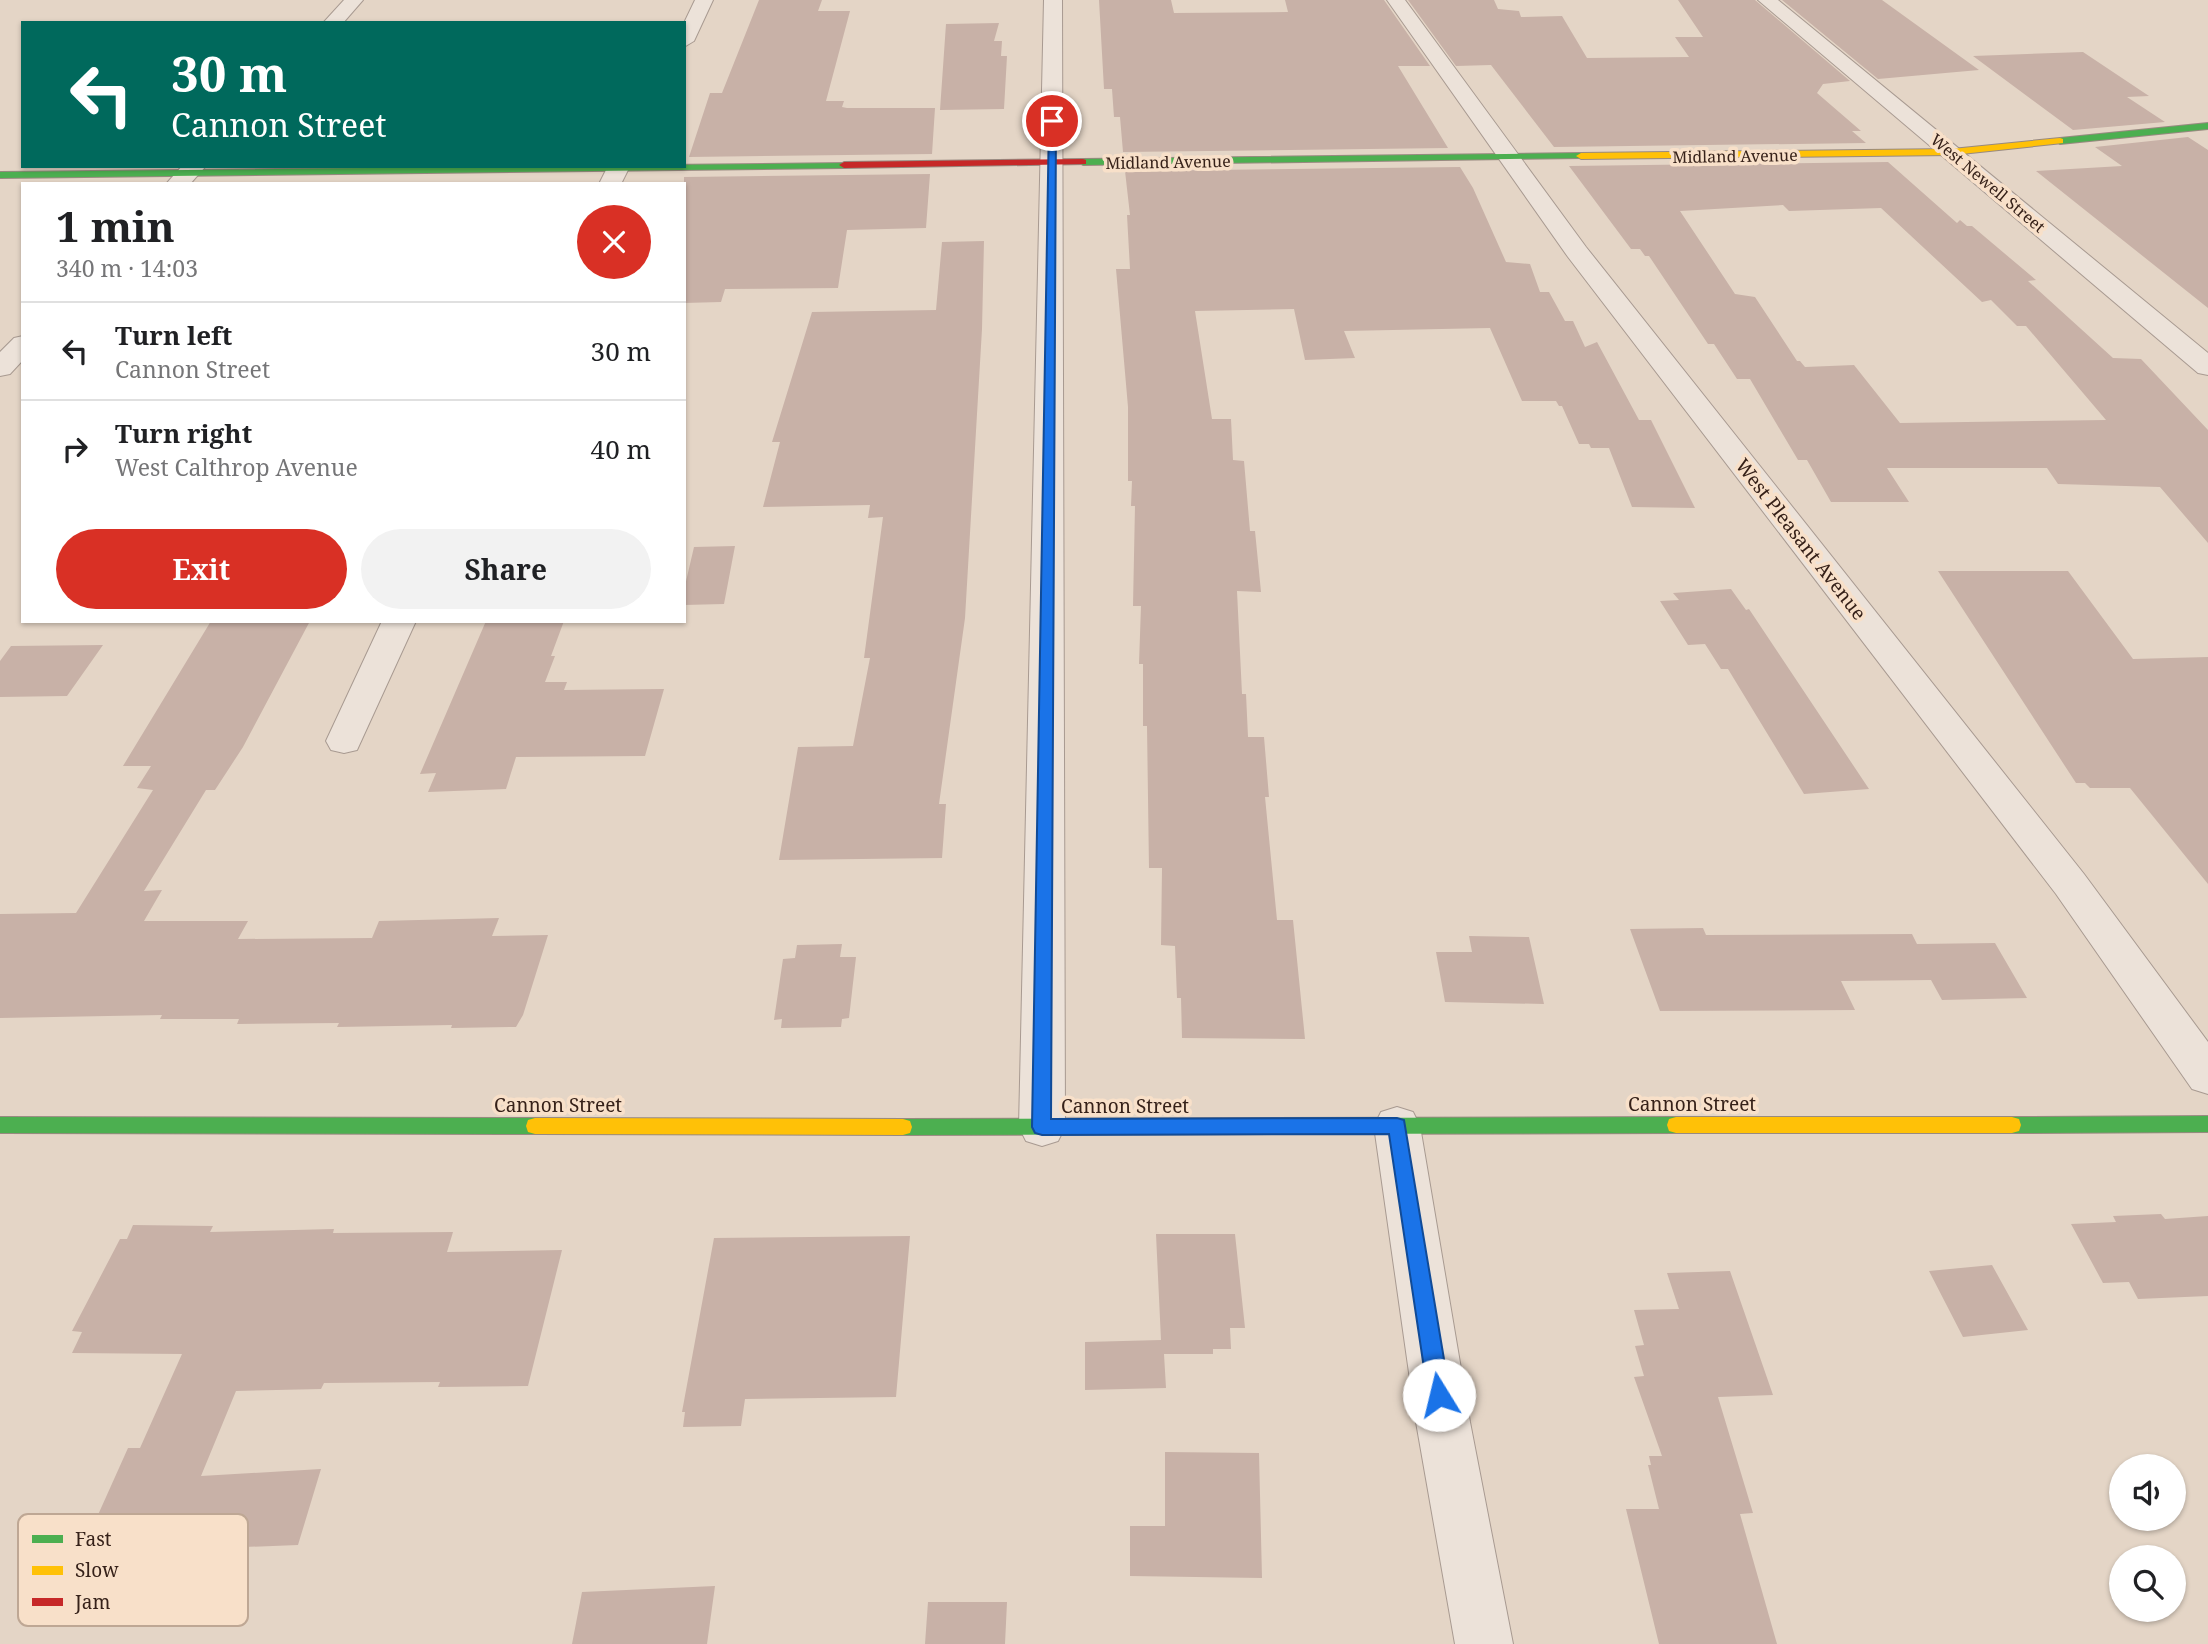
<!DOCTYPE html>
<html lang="en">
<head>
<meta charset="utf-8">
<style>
	:root { --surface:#fff; --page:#f2f2f2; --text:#202124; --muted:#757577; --line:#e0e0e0; --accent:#d93025 }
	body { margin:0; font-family:"Noto Serif",serif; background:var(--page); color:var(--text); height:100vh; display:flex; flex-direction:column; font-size:26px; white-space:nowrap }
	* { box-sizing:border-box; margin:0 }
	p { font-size:23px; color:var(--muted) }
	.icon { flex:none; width:38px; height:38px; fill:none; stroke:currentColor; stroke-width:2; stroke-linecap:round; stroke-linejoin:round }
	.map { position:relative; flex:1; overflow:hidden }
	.side { position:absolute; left:21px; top:182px; width:665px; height:441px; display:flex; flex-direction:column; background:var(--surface); border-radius:0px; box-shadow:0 2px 5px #0004 }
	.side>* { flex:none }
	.banner { position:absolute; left:21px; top:21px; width:665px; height:147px; border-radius:0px; box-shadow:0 2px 5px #0004; background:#00695c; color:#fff; overflow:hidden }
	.controls { position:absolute; left:2109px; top:1454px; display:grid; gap:14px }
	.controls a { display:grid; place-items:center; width:77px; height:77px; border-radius:50%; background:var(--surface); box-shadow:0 2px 5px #0004; font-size:35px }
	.pin { position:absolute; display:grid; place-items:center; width:60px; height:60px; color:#fff; margin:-30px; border:4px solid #fff; border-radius:50%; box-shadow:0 2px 7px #0007 }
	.me { position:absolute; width:77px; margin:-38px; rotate:351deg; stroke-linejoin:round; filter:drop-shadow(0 0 5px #0008) }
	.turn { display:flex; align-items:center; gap:24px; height:147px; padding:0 35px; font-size:32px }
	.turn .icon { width:91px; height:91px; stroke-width:2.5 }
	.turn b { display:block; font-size:49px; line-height:60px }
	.round { display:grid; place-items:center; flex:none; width:74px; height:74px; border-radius:37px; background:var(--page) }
	.overview { display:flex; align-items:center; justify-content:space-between; height:119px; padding:0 35px }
	h1 { font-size:42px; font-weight:700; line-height:52px }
	.primary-button { display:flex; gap:14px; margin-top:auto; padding:14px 35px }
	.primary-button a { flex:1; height:80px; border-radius:42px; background:var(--accent); color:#fff; font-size:28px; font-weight:700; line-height:80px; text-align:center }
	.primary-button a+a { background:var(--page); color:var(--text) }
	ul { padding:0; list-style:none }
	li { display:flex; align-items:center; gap:21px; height:98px; padding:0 35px; border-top:2px solid var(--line) }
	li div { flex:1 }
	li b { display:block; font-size:26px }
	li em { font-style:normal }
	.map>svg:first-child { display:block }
	.building { fill:#c8b1a7; fill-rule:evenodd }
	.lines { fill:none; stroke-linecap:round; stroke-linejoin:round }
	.street-casing { stroke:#a89a91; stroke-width:2 }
	.fast-casing { stroke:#988a80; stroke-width:2 }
	.slow-casing { stroke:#988a80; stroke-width:2 }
	.jam-casing { stroke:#988a80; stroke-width:2 }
	.street { fill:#ece2d9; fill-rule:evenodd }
	.fast { fill:#4caf50; fill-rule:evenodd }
	.slow { fill:#ffc107; fill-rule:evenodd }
	.jam { fill:#c62828; fill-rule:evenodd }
	.route { fill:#1a73e8; stroke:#114b97; stroke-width:2 }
	.labels { text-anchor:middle; stroke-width:7; stroke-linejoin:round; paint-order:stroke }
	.far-street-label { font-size:16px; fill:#362119; stroke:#f8e0c9 }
	.street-label { font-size:19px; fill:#362119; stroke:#f8e0c9 }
	.key { fill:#f8e0c9; stroke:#bea794; stroke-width:2 }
	.key-label { font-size:19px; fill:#362119 }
</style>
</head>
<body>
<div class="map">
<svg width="2208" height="1644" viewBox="0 0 2208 1644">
	<rect width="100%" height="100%" fill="#e4d5c6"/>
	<!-- building -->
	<path class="building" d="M759,0H822L818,11H850L826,101H844L842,107L847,108H935L932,154L689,157L710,93H722Z
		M1099,0H1171L1174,13L1288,12L1285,0H1384L1430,66H1398L1448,148L1123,152L1120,117H1114L1112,89H1104Z
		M1408,0H1494L1498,9L1519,11L1521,17L1562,16L1587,58L1689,57L1675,37H1703L1678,0H1755L1850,81L1823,84L1817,93L1861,131H1852L1866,143L1554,147L1491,65L1456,66Z
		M1782,0H1882L1979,70L1878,79Z
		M999,23L994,41H1002L1001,56H1007L1004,109L940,110L946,24Z
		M2083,52L2149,96L2127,97L2165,122L2073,130L1973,56Z
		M2188,137L2208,150V308L2036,171L2122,166L2095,147Z
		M1888,162L1957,223L1960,220L1967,226H1972L2036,280L2028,281L2113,358L2141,359L2208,430V543L2160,487L2058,484L2047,468H1887L1909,502H1831L1807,460H1798L1750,379H1737L1714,344H1708L1649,256H1645L1640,249H1631L1569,166ZM1783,205L1789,211L1881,208L1982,302L1991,300L2017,326H2026L2106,420L1900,423L1854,365L1805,367L1800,361H1797L1755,297L1735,294L1680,211Z
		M1460,167L1473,188L1506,262L1530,264L1540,292H1549L1565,321H1573L1585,347L1597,342L1639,420H1651L1695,508L1632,507L1609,448H1591L1589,444H1579L1562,406H1559L1556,401H1522L1490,328L1344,331L1355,358L1305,360L1294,309L1195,311L1212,419H1231L1233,460L1244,461L1250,531H1255L1261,592L1237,591L1242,694H1246L1248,737H1264L1269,797H1265L1277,920H1293L1305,1039L1182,1038L1181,998H1177L1175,946L1161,945L1162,868H1149L1147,726H1143V664H1139L1141,606H1133L1135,506H1131L1132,481H1128V407L1116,269H1130L1127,215H1130L1125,171Z
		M930,174L926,228L847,230L838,288L725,289L721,302L684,303V177Z
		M984,241L982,329L965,618L939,804H946L942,858L779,860L798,747L853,746L870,658H864L883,517L868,518L870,505L763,507L780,442H772L812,312L936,310L942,242Z
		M735,546L724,604L684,605V590L694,547Z
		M1938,571H2068L2133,659L2208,657V884L2130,788H2090L2085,783H2076Z
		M1731,589L1746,610L1749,609L1869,789L1804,794L1728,669H1721L1705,644L1688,645L1660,601L1679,600L1673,593Z
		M211,621H310L243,747L215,790H206L144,891L162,890L144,921H248L238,939L372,938L379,921L499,918L492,936L548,935L523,1015L516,1027L451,1028L452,1025L337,1027L339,1023L237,1024L239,1019H160L162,1015L0,1018V914L76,913L153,790L137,788L151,766H123Z
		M486,621H564L551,656H555L545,682H567L564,690L664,689L645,756L516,757L506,789L428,792L436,773L420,774Z
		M103,645L67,696L0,697V661L11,646Z
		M1703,928L1706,935L1912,934L1917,944L1995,943L2027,998L1942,1000L1931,980L1841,981L1855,1010L1660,1011L1630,929Z
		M1469,936L1529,937L1544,1004L1445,1002L1436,952H1472Z
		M842,944L840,957H856L849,1018L842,1019L841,1027L781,1028L782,1019L774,1020L783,959L795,958L797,945Z
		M2161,1214L2165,1219L2208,1216V1296L2138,1299L2129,1282L2103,1283L2071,1224L2116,1222L2113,1216Z
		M133,1225L213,1226L210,1232L334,1229L333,1233L453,1232L447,1252L562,1250L528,1386L438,1387L440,1382L324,1383L321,1389L236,1391L201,1476L321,1469L298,1545L219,1548L227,1525L93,1526L128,1448H140L182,1354L72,1353L82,1332L72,1331L120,1239H127Z
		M1156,1234H1235L1245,1328H1230L1231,1349H1213V1354H1164L1166,1388L1085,1390V1342L1161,1340Z
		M910,1236L896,1397L745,1399L741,1426L683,1427L685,1412H682L714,1238Z
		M1992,1265L2028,1330L1963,1337L1929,1271Z
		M1730,1271L1773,1395L1718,1397L1753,1513L1740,1514L1777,1644H1659L1626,1509H1659L1648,1465H1651L1649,1456H1662L1634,1377L1644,1376L1635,1346L1644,1345L1634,1310L1679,1309L1667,1273Z
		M1165,1452L1259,1453L1262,1578L1130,1576V1526H1165Z
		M715,1586L707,1644H572L582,1592Z
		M928,1602H1007L1005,1644H925Z"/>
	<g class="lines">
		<defs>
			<path id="street" d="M344,0H363L343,23H323Z
				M695,0H713L694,41L684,47V23Z
				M1044,0H1062L1065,1127L1058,1141L1042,1146L1026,1141L1019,1127Z
				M1387,0H1405L1586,247L2084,874L2208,1042V1094L2192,1089L2056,894L1568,257Z
				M1758,0H1778L2208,353V375L2198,373Z
				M182,166H206L190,184H166Z
				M608,166H630L621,184H599Z
				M23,336V360L10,374L0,376V352L14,338Z
				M382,621H416L357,750L344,753L331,750L326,741Z
				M1397,1107L1413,1112L1420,1126L1470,1422L1513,1644H1455L1416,1422L1374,1126L1381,1112Z"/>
			<path id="fast" d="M2208,123V129L2060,144L2056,141L2060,138Z
				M1581,153L1586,156L1584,158L1083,165L1078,162L1083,159Z
				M847,163V167L844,168L0,178V172Z
				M2208,1116V1132L2012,1133L2005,1131L2003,1125L2005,1119L2012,1117Z
				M0,1117L535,1118L542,1120L544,1126L542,1132L535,1134L0,1133Z
				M1676,1117L1683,1119L1685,1125L1683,1131L1676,1133L903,1135L896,1133L894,1127L896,1121L903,1119Z"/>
			<path id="slow" d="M2060,138L2063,139V143L1952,155L1581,159L1576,156L1581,153L1952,149Z
				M1676,1117H2012L2019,1119L2021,1125L2019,1131L2012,1133H1676L1669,1131L1667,1125L1669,1119Z
				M535,1118L903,1119L910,1121L912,1127L910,1133L903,1135L535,1134L528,1132L526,1126L528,1120Z"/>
			<path id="jam" d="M1083,159L1086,160V164L844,168L839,165L844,162Z"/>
		</defs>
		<!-- street casing -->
		<use href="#street" class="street-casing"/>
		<!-- fast casing -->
		<use href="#fast" class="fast-casing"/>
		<!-- slow casing -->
		<use href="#slow" class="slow-casing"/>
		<!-- jam casing -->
		<use href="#jam" class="jam-casing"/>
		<!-- street -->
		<use href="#street" class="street"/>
		<!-- fast -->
		<use href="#fast" class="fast"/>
		<!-- slow -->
		<use href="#slow" class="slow"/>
		<!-- jam -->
		<use href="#jam" class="jam"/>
	</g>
	<!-- route -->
	<path class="route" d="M1049,119L1056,121L1051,1119L1397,1118L1404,1120L1450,1395L1446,1403L1439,1406L1431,1403L1428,1395L1389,1134L1042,1135L1035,1133L1032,1127Z"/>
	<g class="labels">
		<!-- far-street labels -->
		<g class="far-street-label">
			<text transform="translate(1735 156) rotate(-1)" y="6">Midland Avenue</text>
			<text transform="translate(1168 162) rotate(-1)" y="6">Midland Avenue</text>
			<text transform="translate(1988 183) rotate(40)" y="6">West Newell Street</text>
		</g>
		<!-- street labels -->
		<g class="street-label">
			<text transform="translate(1801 539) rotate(52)" y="7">West Pleasant Avenue</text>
			<text x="1692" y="1111">Cannon Street</text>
			<text x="558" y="1112">Cannon Street</text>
			<text x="1125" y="1113">Cannon Street</text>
		</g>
	</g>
	<!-- legend -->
	<rect x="18" y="1514" width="230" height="112" rx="10" class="key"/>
	<rect x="32" y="1535" width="31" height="8" fill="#4caf50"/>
	<rect x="32" y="1566" width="31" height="9" fill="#ffc107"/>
	<rect x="32" y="1598" width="31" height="8" fill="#c62828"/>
	<g class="key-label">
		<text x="75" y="1546">Fast</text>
		<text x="75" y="1577">Slow</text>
		<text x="75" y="1609">Jam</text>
	</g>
</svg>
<div class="controls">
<a><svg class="icon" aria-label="sound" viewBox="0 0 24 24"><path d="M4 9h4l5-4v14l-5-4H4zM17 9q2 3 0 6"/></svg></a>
<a><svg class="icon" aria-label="search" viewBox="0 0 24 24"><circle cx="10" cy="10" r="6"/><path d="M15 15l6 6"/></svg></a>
</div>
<div class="pin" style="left:1052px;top:121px;background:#d93025"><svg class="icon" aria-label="arrive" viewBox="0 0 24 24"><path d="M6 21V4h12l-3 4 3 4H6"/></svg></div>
<svg class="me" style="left:1439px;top:1395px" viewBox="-20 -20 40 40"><circle r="19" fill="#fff"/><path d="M0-13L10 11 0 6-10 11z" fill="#1a73e8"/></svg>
<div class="banner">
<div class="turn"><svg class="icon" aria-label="left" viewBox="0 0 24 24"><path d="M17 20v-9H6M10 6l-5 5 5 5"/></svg><div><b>30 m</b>Cannon Street</div></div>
</div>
<section class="side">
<div class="overview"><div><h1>1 min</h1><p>340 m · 14:03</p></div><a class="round" style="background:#d93025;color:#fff"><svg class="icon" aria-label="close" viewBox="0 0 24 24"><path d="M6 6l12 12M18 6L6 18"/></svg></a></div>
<ul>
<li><svg class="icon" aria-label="left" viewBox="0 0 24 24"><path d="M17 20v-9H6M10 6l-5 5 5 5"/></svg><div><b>Turn left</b><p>Cannon Street</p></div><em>30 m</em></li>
<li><svg class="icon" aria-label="right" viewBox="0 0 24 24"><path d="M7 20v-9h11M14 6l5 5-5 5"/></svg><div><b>Turn right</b><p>West Calthrop Avenue</p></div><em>40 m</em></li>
</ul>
<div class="primary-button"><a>Exit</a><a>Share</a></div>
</section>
</div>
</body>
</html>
